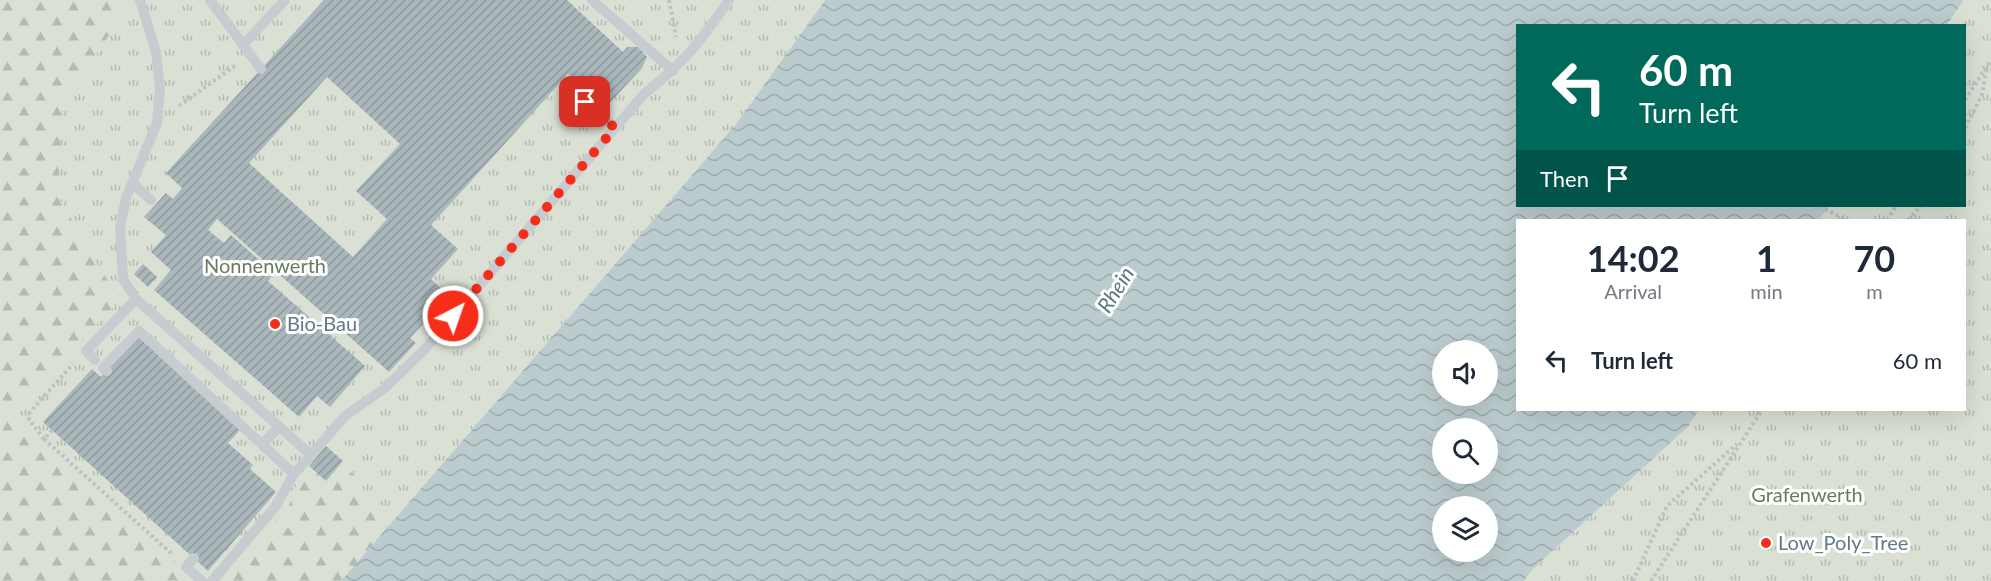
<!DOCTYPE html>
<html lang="en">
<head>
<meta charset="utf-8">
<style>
	:root { --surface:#fff; --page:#f6f6f7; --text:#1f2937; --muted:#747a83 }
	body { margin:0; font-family:Lato,sans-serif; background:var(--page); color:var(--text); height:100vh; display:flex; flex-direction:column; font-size:22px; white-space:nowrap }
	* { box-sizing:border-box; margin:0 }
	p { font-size:20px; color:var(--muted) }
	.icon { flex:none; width:33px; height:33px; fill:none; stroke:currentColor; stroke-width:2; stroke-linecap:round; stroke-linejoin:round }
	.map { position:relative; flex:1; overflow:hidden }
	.panel { position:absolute; left:1516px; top:219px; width:450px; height:192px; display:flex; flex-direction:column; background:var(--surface); border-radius:0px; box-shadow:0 6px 24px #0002 }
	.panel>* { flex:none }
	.banner { position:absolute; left:1516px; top:24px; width:450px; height:183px; border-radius:0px; box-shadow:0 6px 24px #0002; background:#00695c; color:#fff; overflow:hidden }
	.buttons { position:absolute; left:1432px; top:340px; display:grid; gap:12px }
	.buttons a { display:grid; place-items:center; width:66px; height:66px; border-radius:50%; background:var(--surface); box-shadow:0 6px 24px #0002; font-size:30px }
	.pin { position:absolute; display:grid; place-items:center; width:51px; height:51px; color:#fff; margin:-26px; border-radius:12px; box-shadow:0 3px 9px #0006 }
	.me { position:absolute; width:66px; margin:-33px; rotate:41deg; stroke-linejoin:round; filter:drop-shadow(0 0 4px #0008) }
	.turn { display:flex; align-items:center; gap:21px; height:126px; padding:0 24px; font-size:27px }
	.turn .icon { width:78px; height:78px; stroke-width:2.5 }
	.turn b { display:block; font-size:42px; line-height:51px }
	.then { display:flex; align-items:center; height:57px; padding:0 24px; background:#0003; gap:12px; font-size:22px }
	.eta { display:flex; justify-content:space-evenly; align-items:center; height:102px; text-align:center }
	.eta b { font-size:36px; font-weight:700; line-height:42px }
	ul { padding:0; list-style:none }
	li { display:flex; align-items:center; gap:18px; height:78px; padding:0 24px }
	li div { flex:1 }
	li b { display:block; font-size:22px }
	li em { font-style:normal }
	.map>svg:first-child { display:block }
	.grass { fill:url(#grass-tufts) }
	.forest { fill:url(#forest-firs) }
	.water { fill:url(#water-waves); fill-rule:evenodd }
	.building { fill:url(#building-hatch); fill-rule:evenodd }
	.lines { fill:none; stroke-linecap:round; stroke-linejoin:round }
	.path { stroke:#bec2c4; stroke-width:4; stroke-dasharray:3 3; stroke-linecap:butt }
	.lane { stroke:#c6cccf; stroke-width:10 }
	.route { stroke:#f62d19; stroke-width:10; stroke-dasharray:0 18 }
	.poi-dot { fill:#f62d19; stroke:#fff; stroke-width:2 }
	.labels { text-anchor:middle; stroke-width:6; stroke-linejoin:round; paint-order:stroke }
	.park-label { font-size:20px; fill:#697b60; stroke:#fff }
	.poi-label { font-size:20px; fill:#617a85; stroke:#fff; text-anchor:start }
	.water-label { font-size:21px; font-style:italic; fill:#5c7a7e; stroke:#fff }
</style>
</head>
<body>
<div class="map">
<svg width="1991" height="581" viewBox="0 0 1991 581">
	<defs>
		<pattern id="grass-tufts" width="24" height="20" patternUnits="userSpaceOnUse" patternTransform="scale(1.5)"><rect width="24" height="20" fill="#dae0d4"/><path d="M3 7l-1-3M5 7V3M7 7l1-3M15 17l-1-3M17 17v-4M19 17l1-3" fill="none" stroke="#b4bbb2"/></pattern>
		<pattern id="forest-firs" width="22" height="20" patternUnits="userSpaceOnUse" patternTransform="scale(1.5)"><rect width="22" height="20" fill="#dae0d4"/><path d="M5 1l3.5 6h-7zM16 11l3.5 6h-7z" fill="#b4bbb2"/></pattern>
		<pattern id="water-waves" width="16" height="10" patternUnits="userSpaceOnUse" patternTransform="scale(1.5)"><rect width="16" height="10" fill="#bcccce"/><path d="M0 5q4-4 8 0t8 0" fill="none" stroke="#9cabad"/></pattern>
		<pattern id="building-hatch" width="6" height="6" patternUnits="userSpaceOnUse" patternTransform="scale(1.5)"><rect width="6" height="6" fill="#aab7bb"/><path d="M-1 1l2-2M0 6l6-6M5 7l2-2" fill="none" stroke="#8e9a9e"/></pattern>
	</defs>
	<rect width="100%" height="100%" fill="#f9f9f6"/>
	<!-- grass -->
	<path class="grass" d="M0,0H825L736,124L341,581H0Z
		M1964,0H1991V581H1524L1532,570L1688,427L1699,410H1965V220H1819L1829,206H1965V26L1947,25Z"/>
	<!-- forest -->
	<path class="forest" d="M0,0H129V5L62,107L58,195L98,267L121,298L13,416L195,581H0Z
		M343,461L390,525L341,581H219L289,505L299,477L309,466L326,481Z"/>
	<!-- water -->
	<path class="water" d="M825,0H1964L1947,25L1518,26V206H1829L1819,220H1518V410H1699L1688,427L1532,570L1524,581H341L736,124ZM1443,351H1488V396H1443ZM1443,429H1488V474H1443ZM1443,507H1488V552H1443Z"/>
	<!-- building -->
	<path class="building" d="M324,0H567L623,52L627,47H638L647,57L642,68L605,108L568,74L431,225L458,249L431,279L449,296L410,338L416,343L389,372L217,219L208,230L224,243L231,235L274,273L268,281L365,366L330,407L317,396L299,417L154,290L171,270L151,252L166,235L144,217L166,193L173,199L182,188L166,173ZM327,77L400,144L356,191L387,219L353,257L249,163Z
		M143,264L157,277L148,287L134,274Z
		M139,337L240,430L228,443L253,465L250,469L276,492L208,571L43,422L92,369L101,377Z
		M326,446L343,461L326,481L309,466Z"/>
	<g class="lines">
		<!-- path -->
		<path class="path" d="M669,0L676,37
			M1965,100L1991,60
			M179,106L236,65
			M1965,128L1982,95L1987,67
			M1820,206L1845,220
			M1887,220L1896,206
			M1908,220L1921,206
			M52,430L44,439L172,554
			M44,439L29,420L30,412L73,364
			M1633,581L1667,506L1737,444
			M1651,581L1762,410"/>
		<!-- lane -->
		<path class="lane" d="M140,0L156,52L160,89L157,123L126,198L120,228L123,279L136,299L311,455L345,416L385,388L424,350L645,93C685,62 701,41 729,0
			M210,0L261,69
			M592,0L673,71
			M243,45L285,0
			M570,88L615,128
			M132,183L151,200
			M95,360L86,351L136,299
			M107,371L103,368L139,331L294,474L275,507L212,581
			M262,444L279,427
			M294,474L311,455
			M194,558L186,567L202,581"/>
	</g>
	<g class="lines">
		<!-- route -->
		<path class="route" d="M453,316L615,128L585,102"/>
	</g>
	<!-- markers -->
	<g class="poi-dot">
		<circle cx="275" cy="324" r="6"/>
		<circle cx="1766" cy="543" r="6"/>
	</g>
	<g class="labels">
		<!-- park labels -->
		<g class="park-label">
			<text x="265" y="273">Nonnenwerth</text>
			<text x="1807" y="502">Grafenwerth</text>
		</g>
		<!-- poi labels -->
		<g class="poi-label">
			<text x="287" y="331">Bio-Bau</text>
			<text x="1778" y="550">Low_Poly_Tree</text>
		</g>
		<!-- water labels -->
		<g class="water-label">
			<text transform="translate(1116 290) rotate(-58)" y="7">Rhein</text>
		</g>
	</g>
</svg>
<div class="buttons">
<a><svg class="icon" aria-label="sound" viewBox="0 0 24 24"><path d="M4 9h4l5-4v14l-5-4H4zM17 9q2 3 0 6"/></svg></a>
<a><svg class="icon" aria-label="search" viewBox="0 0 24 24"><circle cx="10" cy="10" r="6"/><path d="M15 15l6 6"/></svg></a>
<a><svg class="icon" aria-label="layers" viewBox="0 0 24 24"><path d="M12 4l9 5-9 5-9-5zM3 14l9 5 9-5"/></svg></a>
</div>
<div class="pin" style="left:585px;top:102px;background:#d93025"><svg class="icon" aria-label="arrive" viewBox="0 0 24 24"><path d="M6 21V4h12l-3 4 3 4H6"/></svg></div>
<svg class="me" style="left:453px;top:316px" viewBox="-20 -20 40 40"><circle r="17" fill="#f62d19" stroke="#fff" stroke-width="3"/><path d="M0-11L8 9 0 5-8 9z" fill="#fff"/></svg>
<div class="banner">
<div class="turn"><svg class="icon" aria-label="left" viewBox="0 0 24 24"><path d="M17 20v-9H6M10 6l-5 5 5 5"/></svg><div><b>60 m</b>Turn left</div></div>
<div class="then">Then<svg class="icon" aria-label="arrive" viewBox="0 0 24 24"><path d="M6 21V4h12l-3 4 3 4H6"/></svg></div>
</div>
<section class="panel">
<div class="eta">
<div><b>14:02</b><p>Arrival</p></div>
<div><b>1</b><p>min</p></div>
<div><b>70</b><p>m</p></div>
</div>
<ul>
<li><svg class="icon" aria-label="left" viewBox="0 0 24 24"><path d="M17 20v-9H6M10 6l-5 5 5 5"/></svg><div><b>Turn left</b></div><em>60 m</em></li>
</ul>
</section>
</div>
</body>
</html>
